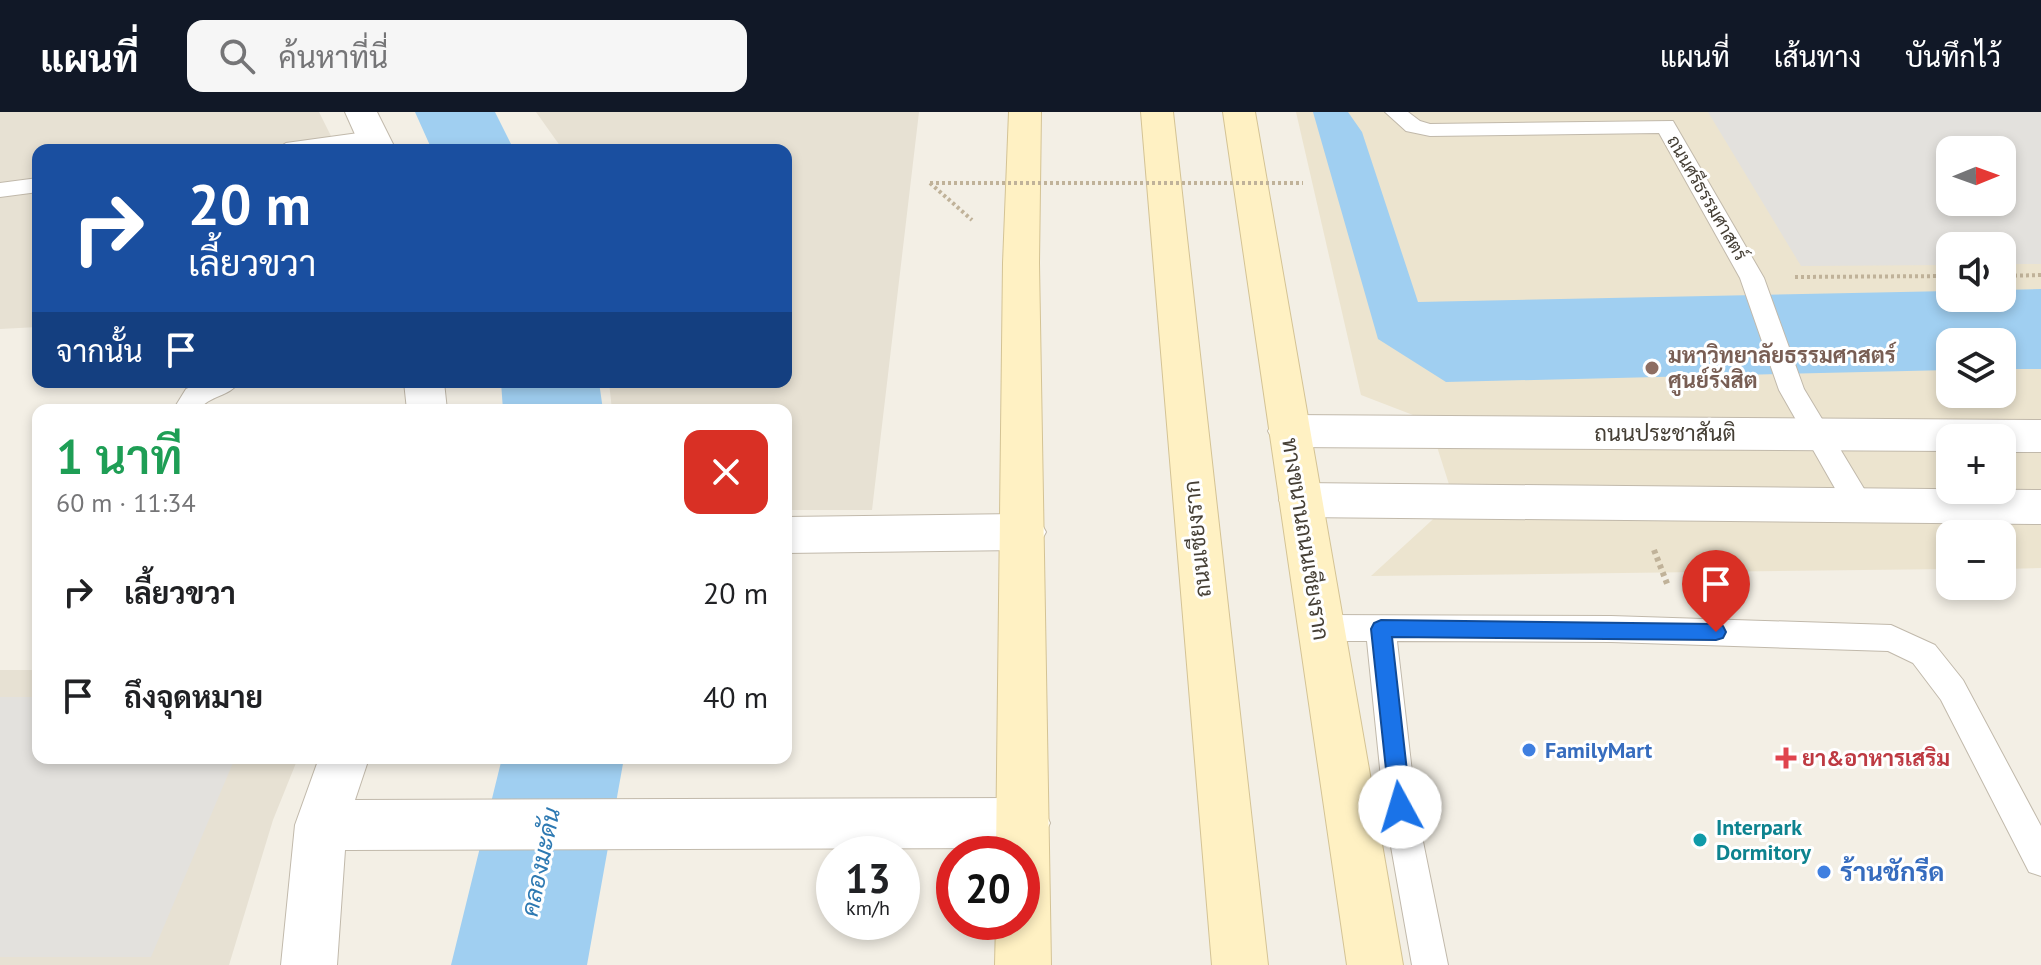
<!DOCTYPE html>
<html lang="th">
<head>
<meta charset="utf-8">
<style>
	:root { --surface:#fff; --page:#f6f6f6; --text:#202124; --muted:#757577; --accent:#111827 }
	body { margin:0; font-family:"PT Sans",Sarabun,sans-serif; background:var(--page); color:var(--text); height:100vh; display:flex; flex-direction:column; font-size:30px; white-space:nowrap }
	* { box-sizing:border-box; margin:0 }
	p { font-size:26px; color:var(--muted) }
	.icon { flex:none; width:44px; height:44px; fill:none; stroke:currentColor; stroke-width:2; stroke-linecap:round; stroke-linejoin:round }
	.map { position:relative; flex:1; overflow:hidden }
	.sheet { position:absolute; left:32px; top:292px; width:760px; height:360px; display:flex; flex-direction:column; background:var(--surface); border-radius:16px; box-shadow:0 4px 12px #0003 }
	.sheet>* { flex:none }
	.top-card { position:absolute; left:32px; top:32px; width:760px; height:244px; border-radius:16px; box-shadow:0 4px 12px #0003; background:#1a4fa0; color:#fff; overflow:hidden }
	.needle { width:52px; rotate:89deg }
	.controls { position:absolute; left:1936px; top:24px; display:grid; gap:16px }
	.controls a { display:grid; place-items:center; width:80px; height:80px; border-radius:16px; background:var(--surface); box-shadow:0 4px 12px #0003; font-size:40px }
	.speed { position:absolute; left:816px; top:724px; display:flex; gap:16px; font-size:40px; font-weight:700; text-align:center }
	.speed>* { display:grid; place-content:center; width:104px; height:104px; border-radius:50%; background:var(--surface); box-shadow:0 4px 12px #0003; line-height:1 }
	.speed small { font-size:20px; font-weight:400 }
	.speed .limit { border:12px solid #d22; background:#fff; color:#111 }
	.pin { position:absolute; display:grid; place-items:center; width:68px; height:68px; color:#fff; margin:-82px -34px; border-radius:50% 50% 50% 0; rotate:-45deg; box-shadow:0 0 8px #0007 }
	.pin .icon { rotate:45deg }
	.me { position:absolute; width:88px; margin:-44px; rotate:354deg; stroke-linejoin:round; filter:drop-shadow(0 0 6px #0008) }
	.turn { display:flex; align-items:center; gap:28px; height:168px; padding:0 24px; font-size:36px }
	.turn .icon { width:104px; height:104px; stroke-width:2.5 }
	.turn b { display:block; font-size:56px; line-height:68px }
	.then { display:flex; align-items:center; height:76px; padding:0 24px; background:#0003; gap:16px; font-size:30px }
	.round { display:grid; place-items:center; flex:none; width:84px; height:84px; border-radius:16px; background:var(--page) }
	.headline { display:flex; align-items:center; justify-content:space-between; height:136px; padding:0 24px }
	h1 { font-size:48px; font-weight:600; line-height:60px; color:#1e9e55 }
	ul { padding:0; list-style:none }
	li { display:flex; align-items:center; gap:24px; height:104px; padding:0 24px }
	li div { flex:1 }
	li b { display:block; font-size:30px }
	li em { font-style:normal }
	header { display:flex; align-items:center; gap:48px; box-sizing:border-box; height:112px; padding:0 40px; background:var(--accent); color:#fff }
	header strong { font-size:38px }
	nav { display:flex; gap:44px; margin-inline-start:auto; font-size:28px }
	.search { width:560px; height:72px; background:var(--page); display:flex; align-items:center; gap:20px; box-sizing:border-box; padding:0 28px; border-radius:16px; color:var(--muted); font-size:30px }
	.map>svg:first-child { display:block }
	.residential { fill:#e7e1d3 }
	.education { fill:#ece4cf; fill-rule:evenodd }
	.parking { fill:#e3e1dd; fill-rule:evenodd }
	.water { fill:#a0cff1 }
	.lines { fill:none; stroke-linecap:round; stroke-linejoin:round }
	.river { fill:#a0cff1; fill-rule:evenodd }
	.lane-casing { stroke:#c1b9ab; stroke-width:2 }
	.street-casing { stroke:#c1b9ab; stroke-width:2 }
	.secondary-casing { stroke:#d4c394; stroke-width:2 }
	.path-far1 { stroke:#c0b299; stroke-width:4; stroke-dasharray:3 3; stroke-linecap:butt }
	.path { stroke:#c0b299; stroke-width:6; stroke-dasharray:4 4; stroke-linecap:butt }
	.lane { fill:#fff; fill-rule:evenodd }
	.street { fill:#fff; fill-rule:evenodd }
	.secondary { fill:#fff1c3; fill-rule:evenodd }
	.path-bridge { stroke:#c0b299; stroke-width:4; stroke-dasharray:3 3; stroke-linecap:butt }
	.route { fill:#1a73e8; stroke:#114b97; stroke-width:2 }
	.education-dot { fill:#8d6e63; stroke:#fff; stroke-width:3 }
	.shop-dot { fill:#3f7fe0; stroke:#fff; stroke-width:3 }
	.health-dot { fill:#e0444e; stroke:#fff; stroke-width:3 }
	.culture-dot { fill:#0f9aa8; stroke:#fff; stroke-width:3 }
	.labels { text-anchor:middle; stroke-width:6; stroke-linejoin:round; paint-order:stroke }
	.far-street-label { font-size:18px; fill:#453f35; stroke:#fff }
	.education-label { font-size:22px; font-weight:bold; fill:#785e54; stroke:#fff; text-anchor:start }
	.street-label { font-size:22px; fill:#453f35; stroke:#fff }
	.shop-label { font-size:22px; font-weight:bold; fill:#366cbe; stroke:#fff; text-anchor:start }
	.health-label { font-size:22px; font-weight:bold; fill:#be3a42; stroke:#fff; text-anchor:start }
	.culture-label { font-size:22px; font-weight:bold; fill:#0d838f; stroke:#fff; text-anchor:start }
	.water-label { font-size:24px; font-style:italic; fill:#2d79b2; stroke:#fff }
	.near-shop-label { font-size:26px; font-weight:bold; fill:#366cbe; stroke:#fff; text-anchor:start }
</style>
</head>
<body>
<header>
<strong>แผนที่</strong>
<div class="search"><svg class="icon" aria-label="search" viewBox="0 0 24 24"><circle cx="10" cy="10" r="6"/><path d="M15 15l6 6"/></svg>ค้นหาที่นี่</div>
<nav><a>แผนที่</a><a>เส้นทาง</a><a>บันทึกไว้</a></nav>
</header>
<div class="map">
<svg width="2041" height="853" viewBox="0 0 2041 853">
	<rect width="100%" height="100%" fill="#f3efe5"/>
	<!-- residential -->
	<path class="residential" d="M0,0H319L338,38H38V215L0,217Z
		M536,0H919L872,398H786V298H612L609,270H786V38H563Z
		M0,558H38V646H298L273,708L229,853H0Z"/>
	<!-- education -->
	<path class="education" d="M1296,0H2041V456L2002,457V422H1950V457L1371,464L1454,388L1432,319L1413,303L1361,283ZM1950,38H2002V90H1950ZM1950,134H2002V186H1950ZM1950,230H2002V282H1950ZM1950,326H2002V378H1950Z"/>
	<!-- parking -->
	<path class="parking" d="M1708,0H2041V152H2002V134H1950V153L1801,154ZM1950,38H2002V90H1950Z
		M0,585H38V646H235L151,845H0Z"/>
	<!-- water -->
	<path class="water" d="M1313,0H1348L1362,20L1418,190L1950,179V186H2002V178L2041,177V257H2002V230H1950V258L1446,270L1378,227Z"/>
	<g class="lines">
		<!-- river -->
		<path class="river" d="M415,0H495L514,38H432Z
			M501,270H599L603,298H503Z
			M502,646H624L587,853H451Z"/>
		<defs>
			<path id="lane" d="M1385,0H1408L1420,9L1430,12L1673,9L1764,166L1804,277L1869,385L1873,393L1869,401L1859,404L1849,401L1779,278L1740,166L1659,21L1430,24L1406,19Z
				M373,19L384,26L380,31L334,38H275L286,31Z
				M38,66V80L0,85V71Z
				M202,270H239C230,285 209,283 199,298H173L186,277Z
				M1320,503L1611,504L1891,513L1935,533L1963,568L2041,714V764L2029,760L1941,588L1913,551L1888,539L1611,530L1397,529L1416,695L1448,853H1412L1384,695L1367,529H1320L1310,525L1305,516L1310,507Z"/>
			<path id="street" d="M345,0H377L396,38H362Z
				M404,270H444L447,298H407Z
				M1289,303L2041,308V340H2002V326H1950V339L1289,335L1274,330L1268,319L1274,308Z
				M1300,371L2041,378V412L1300,405L1285,400L1279,388L1285,376Z
				M1024,402L1039,407L1046,420L1039,433L1024,438L786,441V405Z
				M319,646H369L355,688L1024,686L1042,693L1050,711L1042,729L1024,736L345,738L337,853H281L295,713Z"/>
			<path id="secondary" d="M1009,0H1041L1039,151L1051,853H995L996,810H1022V742H996L1003,151Z
				M1141,0H1173L1268,853H1212Z
				M1223,0H1255L1403,853H1347Z"/>
		</defs>
		<!-- lane casing -->
		<use href="#lane" class="lane-casing"/>
		<!-- street casing -->
		<use href="#street" class="street-casing"/>
		<!-- secondary casing -->
		<use href="#secondary" class="secondary-casing"/>
		<!-- path-far1 -->
		<path class="path-far1" d="M930,71L972,108
			M2002,164L2041,163
			M1795,165L1950,164"/>
		<!-- path -->
		<path class="path" d="M1654,438L1668,474"/>
		<!-- lane -->
		<use href="#lane" class="lane"/>
		<!-- street -->
		<use href="#street" class="street"/>
		<!-- secondary -->
		<use href="#secondary" class="secondary"/>
		<!-- path-bridge -->
		<path class="path-bridge" d="M930,71H1303"/>
	</g>
	<!-- route -->
	<path class="route" d="M1381,508L1716,512L1723,514L1726,520L1723,526L1716,528L1392,525L1411,695L1408,702L1400,705L1393,702L1390,695L1371,517L1374,511Z"/>
	<!-- markers -->
	<circle class="education-dot" cx="1652" cy="256" r="8"/>
	<g class="shop-dot">
		<circle cx="1529" cy="638" r="8"/>
		<circle cx="1824" cy="760" r="8"/>
	</g>
	<path class="health-dot" d="M1782 634h8v8h8v8h-8v8h-8v-8h-8v-8h8z"/>
	<circle class="culture-dot" cx="1700" cy="728" r="8"/>
	<g class="labels">
		<!-- far-street labels -->
		<g class="far-street-label">
			<text transform="translate(1707 86) rotate(60)" y="6">ถนนศรีธรรมศาสตร์</text>
		</g>
		<!-- education labels -->
		<g class="education-label">
			<text x="1668" y="251">มหาวิทยาลัยธรรมศาสตร์<tspan x="1668" dy="25">ศูนย์รังสิต</tspan></text>
		</g>
		<!-- street labels -->
		<g class="street-label">
			<text x="1665" y="329">ถนนประชาสันติ</text>
			<text transform="translate(1197 427) rotate(-96)" y="8">ถนนเชียงราก</text>
			<text transform="translate(1306 427) rotate(81)" y="8">ทางขนานถนนเชียงราก</text>
		</g>
		<!-- shop labels -->
		<g class="shop-label">
			<text x="1545" y="646">FamilyMart</text>
		</g>
		<!-- health labels -->
		<g class="health-label">
			<text x="1802" y="654">ยา&amp;อาหารเสริม</text>
		</g>
		<!-- culture labels -->
		<g class="culture-label">
			<text x="1716" y="723">Interpark<tspan x="1716" dy="25">Dormitory</tspan></text>
		</g>
		<!-- water labels -->
		<g class="water-label">
			<text transform="translate(541 750) rotate(-78)" y="8">คลองมะดัน</text>
		</g>
		<!-- near-shop labels -->
		<g class="near-shop-label">
			<text x="1840" y="769">ร้านชักรีด</text>
		</g>
	</g>
</svg>
<div class="controls">
<a><svg class="needle" viewBox="-14 -14 28 28"><path d="M0-13l5 13h-10z" fill="#e53935"/><path d="M0 13l5-13h-10z" fill="#757577"/></svg></a>
<a><svg class="icon" aria-label="sound" viewBox="0 0 24 24"><path d="M4 9h4l5-4v14l-5-4H4zM17 9q2 3 0 6"/></svg></a>
<a><svg class="icon" aria-label="layers" viewBox="0 0 24 24"><path d="M12 4l9 5-9 5-9-5zM3 14l9 5 9-5"/></svg></a>
<a>+</a>
<a>−</a>
</div>
<div class="speed"><div>13<small>km/h</small></div><div class="limit">20</div></div>
<div class="pin" style="left:1716px;top:520px;background:#d93025"><svg class="icon" aria-label="arrive" viewBox="0 0 24 24"><path d="M6 21V4h12l-3 4 3 4H6"/></svg></div>
<svg class="me" style="left:1400px;top:695px" viewBox="-20 -20 40 40"><circle r="19" fill="#fff"/><path d="M0-13L10 11 0 6-10 11z" fill="#1a73e8"/></svg>
<div class="top-card">
<div class="turn"><svg class="icon" aria-label="right" viewBox="0 0 24 24"><path d="M7 20v-9h11M14 6l5 5-5 5"/></svg><div><b>20 m</b>เลี้ยวขวา</div></div>
<div class="then">จากนั้น<svg class="icon" aria-label="arrive" viewBox="0 0 24 24"><path d="M6 21V4h12l-3 4 3 4H6"/></svg></div>
</div>
<section class="sheet">
<div class="headline"><div><h1>1 นาที</h1><p>60 m · 11:34</p></div><a class="round" style="background:#d93025;color:#fff"><svg class="icon" aria-label="close" viewBox="0 0 24 24"><path d="M6 6l12 12M18 6L6 18"/></svg></a></div>
<ul>
<li><svg class="icon" aria-label="right" viewBox="0 0 24 24"><path d="M7 20v-9h11M14 6l5 5-5 5"/></svg><div><b>เลี้ยวขวา</b></div><em>20 m</em></li>
<li><svg class="icon" aria-label="arrive" viewBox="0 0 24 24"><path d="M6 21V4h12l-3 4 3 4H6"/></svg><div><b>ถึงจุดหมาย</b></div><em>40 m</em></li>
</ul>
</section>
</div>
</body>
</html>
